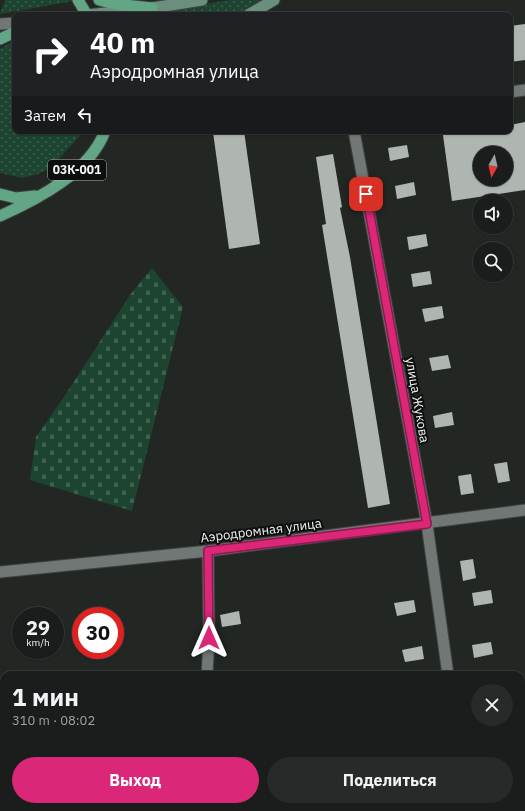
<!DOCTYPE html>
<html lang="ru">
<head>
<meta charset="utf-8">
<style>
	:root { --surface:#1a1d1b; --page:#272a28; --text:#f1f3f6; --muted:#9fa2a3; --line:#383b3a; --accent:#db2777 }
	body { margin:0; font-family:"IBM Plex Sans",sans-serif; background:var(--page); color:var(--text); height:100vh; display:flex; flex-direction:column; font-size:15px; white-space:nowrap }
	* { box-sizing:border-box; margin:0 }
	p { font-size:13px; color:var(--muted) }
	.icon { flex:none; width:22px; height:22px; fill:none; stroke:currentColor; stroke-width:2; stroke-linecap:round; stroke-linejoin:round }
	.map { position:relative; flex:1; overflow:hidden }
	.details { position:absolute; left:0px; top:671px; width:525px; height:140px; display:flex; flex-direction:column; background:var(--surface); border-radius:12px 12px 0 0; box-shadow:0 1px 3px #0004,0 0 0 1px var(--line) }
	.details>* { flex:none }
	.guide { position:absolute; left:12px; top:12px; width:501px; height:122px; border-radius:8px; box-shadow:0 1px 3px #0004,0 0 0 1px var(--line); background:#202124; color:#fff; overflow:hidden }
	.needle { width:26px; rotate:188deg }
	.controls { position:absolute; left:473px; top:146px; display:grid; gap:8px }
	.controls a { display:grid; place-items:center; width:40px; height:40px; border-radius:50%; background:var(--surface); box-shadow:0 1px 3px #0004,0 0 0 1px var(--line); font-size:20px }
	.speed { position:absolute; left:12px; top:607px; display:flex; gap:8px; font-size:20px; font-weight:700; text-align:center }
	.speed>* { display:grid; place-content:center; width:52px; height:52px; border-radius:50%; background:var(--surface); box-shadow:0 1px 3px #0004,0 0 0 1px var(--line); line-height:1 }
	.speed small { font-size:10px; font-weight:400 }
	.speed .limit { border:6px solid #d22; background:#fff; color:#111 }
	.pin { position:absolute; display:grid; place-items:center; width:34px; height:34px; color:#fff; margin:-17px; border-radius:8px; box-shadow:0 2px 6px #0006 }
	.me { position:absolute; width:44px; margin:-22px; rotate:0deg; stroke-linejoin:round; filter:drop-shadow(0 0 3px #0008) }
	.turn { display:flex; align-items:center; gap:14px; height:84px; padding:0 12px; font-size:18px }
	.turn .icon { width:52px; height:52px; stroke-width:2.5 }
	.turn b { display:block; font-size:28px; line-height:34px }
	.then { display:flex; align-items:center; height:38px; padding:0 12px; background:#0003; gap:8px; font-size:15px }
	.round { display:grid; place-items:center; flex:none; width:42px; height:42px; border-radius:21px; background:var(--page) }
	.overview { display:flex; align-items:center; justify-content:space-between; height:68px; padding:0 12px }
	h1 { font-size:24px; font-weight:800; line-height:30px }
	.action { display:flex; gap:8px; margin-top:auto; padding:8px 12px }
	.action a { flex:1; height:46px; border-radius:24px; background:var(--accent); color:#fff; font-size:16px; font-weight:800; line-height:46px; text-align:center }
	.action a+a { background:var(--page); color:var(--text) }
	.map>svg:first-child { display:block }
	.grass { fill:url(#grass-dots) }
	.cemetery { fill:url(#cemetery-stones) }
	.building { fill:#afb5b1; fill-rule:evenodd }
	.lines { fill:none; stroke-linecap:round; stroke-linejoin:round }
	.minor-casing { stroke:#3e4240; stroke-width:13 }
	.tertiary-casing { stroke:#3e4240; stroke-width:13 }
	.secondary-casing { stroke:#3e4240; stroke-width:13 }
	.primary-casing { stroke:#3e4240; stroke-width:13 }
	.minor { stroke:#717774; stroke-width:11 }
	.tertiary { stroke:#717774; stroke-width:11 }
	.secondary { stroke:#6a8f7d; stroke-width:11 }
	.primary { stroke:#62a686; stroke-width:11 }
	.route-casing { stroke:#8e194d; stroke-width:10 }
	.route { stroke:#db2777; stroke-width:7 }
	.labels { text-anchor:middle; stroke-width:4; stroke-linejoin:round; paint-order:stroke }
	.shield { fill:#0d0f0e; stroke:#adafae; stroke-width:1 }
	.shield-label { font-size:12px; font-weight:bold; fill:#f1f4f2 }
	.street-label { font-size:13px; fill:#f1f4f2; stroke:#0d0f0e }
</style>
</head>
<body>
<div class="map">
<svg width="525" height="811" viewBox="0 0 525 811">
	<defs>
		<pattern id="grass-dots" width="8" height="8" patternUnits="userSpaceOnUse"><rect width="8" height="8" fill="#1c4431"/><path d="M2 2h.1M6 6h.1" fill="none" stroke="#3d604f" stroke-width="1.8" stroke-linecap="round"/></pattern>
		<pattern id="cemetery-stones" width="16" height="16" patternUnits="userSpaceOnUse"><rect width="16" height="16" fill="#1c4431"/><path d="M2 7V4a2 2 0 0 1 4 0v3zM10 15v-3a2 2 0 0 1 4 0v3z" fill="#3d604f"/></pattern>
	</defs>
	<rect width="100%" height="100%" fill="#232724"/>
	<!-- grass -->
	<path class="grass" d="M5,0H73V1L0,14Z
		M231,0H262L234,15H128Z
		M15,40V131H84L51,168L38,174L22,178L0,173V49Z"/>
	<!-- cemetery -->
	<path class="cemetery" d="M152,268L183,307L132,511L30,480L36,437L66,394L130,295Z"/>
	<!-- building -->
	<path class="building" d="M525,24V60L510,62V26Z
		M525,122V190L452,201L443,135L470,131H510V125ZM480,153H506V179H480Z
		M219,131H244L260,244L229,249L213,132Z
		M407,145L409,157L390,161L388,148Z
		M333,154L342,207L340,208L350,257L390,504L368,508L322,225L326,224L316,157Z
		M414,182L416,195L397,199L395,186Z
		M426,234L428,246L409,250L407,237Z
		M430,271L432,284L413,287L411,274Z
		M442,306L444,318L425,322L422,309Z
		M448,355L451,368L432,371L429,358Z
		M452,412L454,425L435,428L433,416Z
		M507,462L510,481L498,483L494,464Z
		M471,474L474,493L461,495L458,476Z
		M473,559L476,578L463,581L460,561Z
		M491,590L493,603L474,606L472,593Z
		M414,600L416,612L397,616L394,603Z
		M239,611L241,624L222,627L220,615Z
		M491,642L493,654L474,658L472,645Z
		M422,646L424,659L405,662L402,650Z"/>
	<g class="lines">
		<defs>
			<path id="minor" d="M510,92L525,90
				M354,131L427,524L448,675
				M0,572L208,551L525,510
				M207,675L209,638L208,551
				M0,719L4,718
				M216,807L217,811
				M466,807L467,811"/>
			<path id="tertiary" d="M0,24L15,23"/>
			<path id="secondary" d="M87,15L152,8L202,0
				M248,15L274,0"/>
			<path id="primary" d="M78,0L87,15
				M99,0L115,4L152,8
				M0,39L15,32
				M0,194L16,198L35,196
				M0,216C38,199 90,172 105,131"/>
		</defs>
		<!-- minor casing -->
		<use href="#minor" class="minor-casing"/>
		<!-- tertiary casing -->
		<use href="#tertiary" class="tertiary-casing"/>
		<!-- secondary casing -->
		<use href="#secondary" class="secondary-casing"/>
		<!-- primary casing -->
		<use href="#primary" class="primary-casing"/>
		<!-- minor -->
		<use href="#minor" class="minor"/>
		<!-- tertiary -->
		<use href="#tertiary" class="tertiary"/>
		<!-- secondary -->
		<use href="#secondary" class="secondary"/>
		<!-- primary -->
		<use href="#primary" class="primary"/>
	</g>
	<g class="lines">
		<defs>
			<path id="route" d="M209,638L208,551L427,524L366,194"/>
		</defs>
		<!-- route casing -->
		<use href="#route" class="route-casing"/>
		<!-- route -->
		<use href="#route" class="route"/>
	</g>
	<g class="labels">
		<!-- shield labels -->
		<rect class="shield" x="48" y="160" width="58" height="20" rx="3"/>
		<g class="shield-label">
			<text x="77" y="174">03К-001</text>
		</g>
		<!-- street labels -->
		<g class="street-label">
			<text transform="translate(418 400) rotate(80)" y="5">улица Жукова</text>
			<text transform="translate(261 530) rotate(-7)" y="5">Аэродромная улица</text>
		</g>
	</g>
</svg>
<div class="controls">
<a><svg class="needle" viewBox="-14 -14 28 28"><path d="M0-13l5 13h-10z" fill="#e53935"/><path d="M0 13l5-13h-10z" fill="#9fa2a3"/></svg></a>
<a><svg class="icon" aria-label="sound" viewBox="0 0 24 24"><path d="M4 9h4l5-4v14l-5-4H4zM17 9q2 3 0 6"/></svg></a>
<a><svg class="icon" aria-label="search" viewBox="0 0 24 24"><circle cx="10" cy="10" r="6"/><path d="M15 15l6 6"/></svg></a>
</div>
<div class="speed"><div>29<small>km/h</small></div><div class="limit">30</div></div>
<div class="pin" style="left:366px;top:194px;background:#d93025"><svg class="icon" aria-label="arrive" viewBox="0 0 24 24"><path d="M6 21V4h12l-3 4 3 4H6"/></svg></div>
<svg class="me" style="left:209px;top:638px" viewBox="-20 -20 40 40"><path d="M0-17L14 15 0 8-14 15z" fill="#db2777" stroke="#fff" stroke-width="4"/></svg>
<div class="guide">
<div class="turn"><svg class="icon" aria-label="right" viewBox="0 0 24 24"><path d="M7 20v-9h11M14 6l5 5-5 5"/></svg><div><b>40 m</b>Аэродромная улица</div></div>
<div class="then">Затем<svg class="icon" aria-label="left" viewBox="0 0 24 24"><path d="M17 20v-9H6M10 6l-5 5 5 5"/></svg></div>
</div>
<section class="details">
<div class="overview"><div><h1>1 мин</h1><p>310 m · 08:02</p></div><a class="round"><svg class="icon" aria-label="close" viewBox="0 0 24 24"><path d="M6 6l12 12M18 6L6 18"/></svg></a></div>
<div class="action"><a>Выход</a><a>Поделиться</a></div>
</section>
</div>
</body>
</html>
